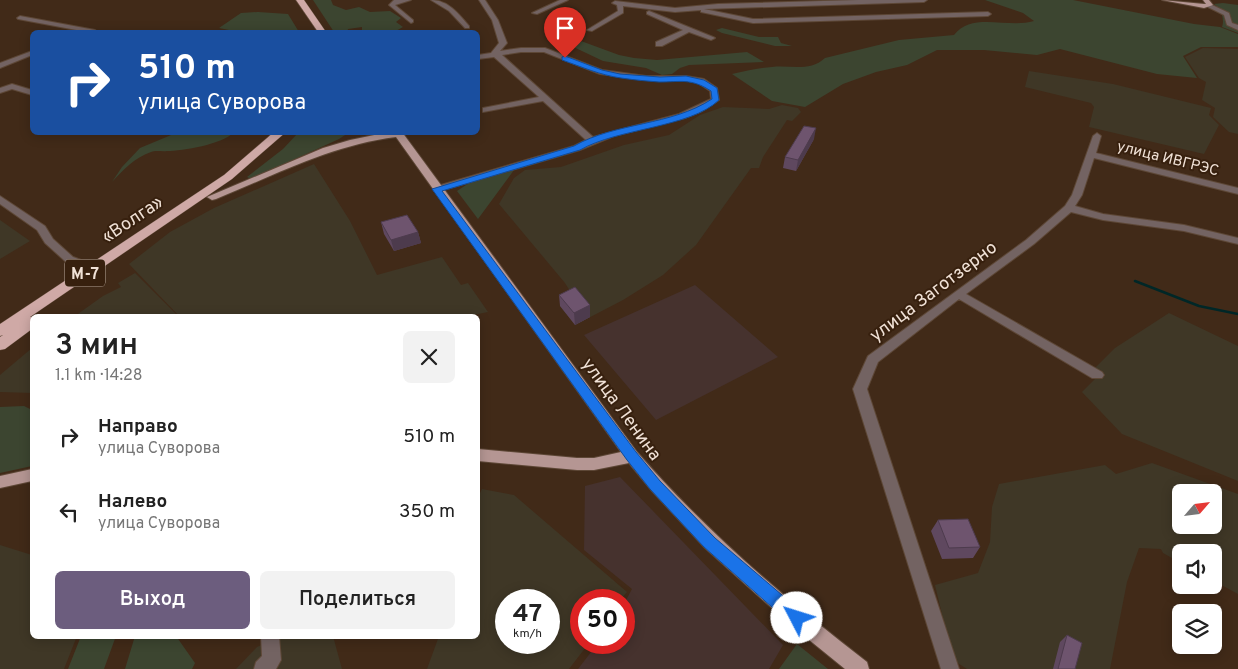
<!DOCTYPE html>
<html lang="ru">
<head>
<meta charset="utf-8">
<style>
	:root { --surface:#fff; --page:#f2f2f2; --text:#222; --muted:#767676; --accent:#6c5d7e }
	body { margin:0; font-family:Overpass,sans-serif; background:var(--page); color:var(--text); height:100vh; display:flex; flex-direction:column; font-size:19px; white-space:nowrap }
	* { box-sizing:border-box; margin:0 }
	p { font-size:16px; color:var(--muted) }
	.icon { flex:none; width:28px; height:28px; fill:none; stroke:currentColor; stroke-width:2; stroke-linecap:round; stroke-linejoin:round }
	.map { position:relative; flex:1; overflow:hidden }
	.drawer { position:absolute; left:30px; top:314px; width:450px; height:325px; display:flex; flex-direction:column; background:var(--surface); border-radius:8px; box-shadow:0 2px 12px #0003 }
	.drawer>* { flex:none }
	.banner { position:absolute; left:30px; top:30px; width:450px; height:105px; border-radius:8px; box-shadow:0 2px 12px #0003; background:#1a4fa0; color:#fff; overflow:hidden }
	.needle { width:32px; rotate:62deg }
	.tools { position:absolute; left:1172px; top:484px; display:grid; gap:10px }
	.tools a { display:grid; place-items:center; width:50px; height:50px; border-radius:8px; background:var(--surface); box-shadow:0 2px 12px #0003; font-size:25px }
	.speed { position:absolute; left:495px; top:589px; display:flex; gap:10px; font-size:25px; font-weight:700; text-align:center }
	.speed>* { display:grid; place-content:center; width:65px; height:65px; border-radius:50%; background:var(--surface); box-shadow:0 2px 12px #0003; line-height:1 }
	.speed small { font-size:12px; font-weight:400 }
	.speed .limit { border:8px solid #d22; background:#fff; color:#111 }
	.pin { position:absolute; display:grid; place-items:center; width:42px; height:42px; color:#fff; margin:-51px -21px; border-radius:50% 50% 50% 0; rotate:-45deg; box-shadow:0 0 5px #0007 }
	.pin .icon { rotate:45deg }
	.me { position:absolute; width:55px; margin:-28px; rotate:310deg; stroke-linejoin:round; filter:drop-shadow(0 0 4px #0008) }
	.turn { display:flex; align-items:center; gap:18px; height:105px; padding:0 25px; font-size:22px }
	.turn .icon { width:65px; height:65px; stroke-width:2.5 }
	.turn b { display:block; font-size:35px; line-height:42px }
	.round { display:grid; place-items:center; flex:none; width:52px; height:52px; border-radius:8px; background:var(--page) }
	.summary { display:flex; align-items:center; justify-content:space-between; height:85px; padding:0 25px }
	h1 { font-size:30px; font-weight:600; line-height:38px }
	.action { display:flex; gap:10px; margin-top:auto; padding:10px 25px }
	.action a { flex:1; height:58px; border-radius:8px; background:var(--accent); color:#fff; font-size:20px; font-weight:600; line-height:58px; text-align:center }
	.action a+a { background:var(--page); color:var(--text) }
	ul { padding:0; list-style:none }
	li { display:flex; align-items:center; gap:15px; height:75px; padding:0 25px }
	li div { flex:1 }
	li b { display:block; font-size:19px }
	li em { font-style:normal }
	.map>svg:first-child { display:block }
	.commercial { fill:#46322e }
	.industrial { fill:#3f3726; fill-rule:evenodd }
	.green { fill:#3c4530 }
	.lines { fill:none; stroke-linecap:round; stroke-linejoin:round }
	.stream { stroke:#002727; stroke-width:2.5 }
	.minor-casing { stroke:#5d4736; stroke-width:2 }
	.major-casing { stroke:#5d4736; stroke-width:2 }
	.highway-casing { stroke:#5d4736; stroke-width:1 }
	.minor { fill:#736362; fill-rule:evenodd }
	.major { fill:#b59693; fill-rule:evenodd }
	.highway { fill:#cfa9a6; fill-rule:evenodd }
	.wall { fill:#5f485f }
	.shaded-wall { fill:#4d3b4d }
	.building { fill:#6e546e; stroke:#4d3b4d }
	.route { fill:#1a73e8; stroke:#114b97 }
	.labels { text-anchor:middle; stroke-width:4; stroke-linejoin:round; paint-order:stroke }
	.far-street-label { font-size:15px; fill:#f0e1d6; stroke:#37200e }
	.shield { fill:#37200e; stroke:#b8a79a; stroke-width:1 }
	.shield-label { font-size:16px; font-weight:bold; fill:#f0e1d6 }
	.street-label { font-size:18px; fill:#f0e1d6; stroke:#37200e }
</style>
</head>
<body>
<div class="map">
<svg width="1238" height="669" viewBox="0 0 1238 669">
	<rect width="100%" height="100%" fill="#412a18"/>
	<!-- commercial -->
	<path class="commercial" d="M695,285L778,357L656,420L584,335Z
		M620,477L783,645L769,669H578L598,643L624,642V604L632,589L584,550L585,486Z"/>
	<!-- industrial -->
	<path class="industrial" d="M1203,48L1238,49V134L1229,132L1213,117L1215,108L1202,100L1206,82L1199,78L1185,57Z
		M1029,71L1113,84L1211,108L1209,115L1219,125L1204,154L1089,127L1094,107L1091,103L1025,87Z
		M782,105L798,108L801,112L792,121L787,120L763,157L759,168H751L696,245L663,275L623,300L575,325L560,306L575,299L565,283L499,204L514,178L525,170L561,167L624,145L669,135L700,115L723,107L769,109Z
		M314,164L350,221L377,275L442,257L461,285L468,283L488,312L468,316H179L129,264L170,232L214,208Z
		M0,220L30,241L0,259Z
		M135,273L178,316H75L103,296L121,287L118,283Z
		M1169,313L1238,346V481L1122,434L1082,392L1100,374L1093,370L1115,348Z
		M32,348V393L0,392V375Z
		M1152,463L1238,494V594L1214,581V552H1181V563L1163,553L1161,549L1139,548L1127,582L1110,669H967L953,660L935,585L978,573L990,542L992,507L999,484L1105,465L1116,474ZM1181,492H1214V525H1181Z
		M482,489L514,495L627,592L620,600H581V642L589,643L569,669H427L439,636H478V497ZM506,600H549V642H506Z
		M0,545L32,555V636H77L64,669H0Z
		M281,636H333L342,669H236L257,647Z"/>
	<!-- green -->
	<path class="green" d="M313,0H331L333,5L346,10L359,7L370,12L390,11L401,18L396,22L403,27L394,32H362V27L348,29L347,32H334Z
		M985,0H1073L1194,24L1220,27L1238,34V47H1201L1183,56L1197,78L1157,74L1060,49L1037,55L984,50H937L907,65L876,72L843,84L805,107L772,101L732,74C745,71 758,68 772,67C791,65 810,72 825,58L899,40L954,35C972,11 1008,29 1034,21L1023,13Z
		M1223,3L1238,5V33L1222,27C1225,19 1221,9 1214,4Z
		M258,12L288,14L299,32H239L219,28L241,13Z
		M722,28L759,37H778L781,43L792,46H775L722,33L716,30Z
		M562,38L581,41L619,55L634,58L657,60L747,52L764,62L689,65L680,68L672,74L662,75L646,68L603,61L563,42Z
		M176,133H233C222,144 183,151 167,151C162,152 156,150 151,152C134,158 124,169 112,182L122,167L140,148Z
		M298,133H348L339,139L251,179L247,177L283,149Z
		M514,170L478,219L457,191L469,183Z
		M24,406L32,410V466L0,473V407Z
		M81,636H116L104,669H68Z
		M135,636H176L195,663L192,669H125Z
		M797,644L828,669H779Z"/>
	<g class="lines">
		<!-- stream -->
		<path class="stream" d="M1135,281L1199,306L1238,314"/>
		<defs>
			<path id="minor" d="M411,0L395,5L413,20V22L411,23L389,5L394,0Z
				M431,0C448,0 459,14 469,26V28H465L449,11Z
				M479,0H485L498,20L507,43L500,51L521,48H545L602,70L646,76H686L704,79L717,88L719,100L702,111L685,118L614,136L580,150L440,191H434V187L574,146L586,140L543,101L483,112V108L539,97L494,57L478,59V55L491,53L499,43L492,20ZM521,52H544L600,74L646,80H686L698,83L710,91L711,99L679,114L593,137L502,55Z
				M560,0H568L537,14L532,13Z
				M858,0H927L924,2L704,9L753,19L988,12L991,14L988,16L753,23L701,12V10L675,12L623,6V13L592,31L587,30L618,11L617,5L612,3L615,1L675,8L718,4Z
				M1206,4H1210L1229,13L1232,23L1238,25V30L1227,25L1224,15L1206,6Z
				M649,11L713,37L715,38L711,40L689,32L662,46H656V42L683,30L647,14V12Z
				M20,16L95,30L98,32H87L18,19L17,18Z
				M32,51V55L0,68V63Z
				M12,84L32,90V95L12,89L0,93V88Z
				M1097,133L1101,136L1096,153L1238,188V194L1094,158L1082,195L1075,206L1103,214L1184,225L1238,238V244L1184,231L1103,220L1071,212L1034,244L966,294L1102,372L1104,375L1102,378H1092L959,299L878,362L867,389L959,669H941L853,389L868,356L1026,240L1065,206L1072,195L1093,136Z
				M0,196L45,226L53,239L73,257L97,266L99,268L97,270H89L65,261L45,243L37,230L0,204Z
				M261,636H279L281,660L276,669H254L256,662L262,656Z"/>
			<path id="major" d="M1162,0L1204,4H1206L1203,0H1209L1213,5L1204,8Z
				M389,132H402L637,452C706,531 784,598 867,662L869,669H845L792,626L705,548L652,491L629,463L594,470H577L478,461V449L577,458H594L621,452L396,137C332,145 275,175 216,199L212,200L207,197L323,148L350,140Z
				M32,469V481L0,488V476Z"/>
			<path id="highway" d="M296,0H304L326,32H318Z
				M274,132H286L232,179L30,317H32V329L5,349L0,350V337L3,335L0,336V324L224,175Z"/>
		</defs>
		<!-- minor casing -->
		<use href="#minor" class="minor-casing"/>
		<!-- major casing -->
		<use href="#major" class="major-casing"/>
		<!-- highway casing -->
		<use href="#highway" class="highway-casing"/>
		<!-- minor -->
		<use href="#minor" class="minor"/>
		<!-- major -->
		<use href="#major" class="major"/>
		<!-- highway -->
		<use href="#highway" class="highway"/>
	</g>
	<!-- wall -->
	<path class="wall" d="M814,139L796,171L783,168L785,157Z
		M381,222L418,232L421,243L394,251L384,234Z
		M559,295L590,305V317L575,325L560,306Z
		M938,520L980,547L973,558L942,559L931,531Z
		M1067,635L1075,669H1053L1060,642Z"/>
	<!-- shaded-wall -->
	<path class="shaded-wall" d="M816,128L814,139L796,171L798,160Z
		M418,232L421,243L394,251L391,240Z
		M590,305V317L575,325L574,313Z"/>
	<!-- building -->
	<path class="building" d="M804,126L816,128L798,160L785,157Z
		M407,215L418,232L391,240L381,222Z
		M575,287L590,305L574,313L559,295Z
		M968,519L980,547L949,548L938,520Z
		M1067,635L1082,643L1075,669H1058Z"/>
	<!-- route -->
	<path class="route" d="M565,56L602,70L620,74L660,77L686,76L704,80L717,88L719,100C690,128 618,128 580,150L442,191L636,452L660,481L715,538L802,612L805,618L802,624L797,626L791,624L704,547L650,489L627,460L432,189L574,146C616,122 671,126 712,99L711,91C691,78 681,82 659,82C647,81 634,80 621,78C600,75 582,67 562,60V57Z"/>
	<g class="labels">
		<!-- far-street labels -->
		<g class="far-street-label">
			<text transform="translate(1168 158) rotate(14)" y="5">улица ИВГРЭС</text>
		</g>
		<!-- shield labels -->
		<rect class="shield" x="65" y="259.5" width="40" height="27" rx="4"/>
		<g class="shield-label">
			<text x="85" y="279">М-7</text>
		</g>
		<!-- street labels -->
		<g class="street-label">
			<text transform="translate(132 219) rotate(-34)" y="6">«Волга»</text>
			<text transform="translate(933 291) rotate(-37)" y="6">улица Заготзерно</text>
			<text transform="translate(622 409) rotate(54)" y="6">улица Ленина</text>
		</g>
	</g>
</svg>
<div class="tools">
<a><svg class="needle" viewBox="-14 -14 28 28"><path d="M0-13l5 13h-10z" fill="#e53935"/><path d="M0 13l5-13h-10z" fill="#767676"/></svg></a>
<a><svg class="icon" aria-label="sound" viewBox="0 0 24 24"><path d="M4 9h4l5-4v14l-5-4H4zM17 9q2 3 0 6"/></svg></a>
<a><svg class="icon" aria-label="layers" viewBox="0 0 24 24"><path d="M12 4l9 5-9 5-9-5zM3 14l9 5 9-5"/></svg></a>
</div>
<div class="speed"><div>47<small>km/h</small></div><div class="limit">50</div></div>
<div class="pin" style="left:565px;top:58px;background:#d93025"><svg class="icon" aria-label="arrive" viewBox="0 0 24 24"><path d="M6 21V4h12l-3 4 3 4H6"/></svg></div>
<svg class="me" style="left:797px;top:618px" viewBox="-20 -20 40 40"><circle r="19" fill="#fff"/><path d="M0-13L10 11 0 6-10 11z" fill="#1a73e8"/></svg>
<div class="banner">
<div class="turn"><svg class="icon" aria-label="right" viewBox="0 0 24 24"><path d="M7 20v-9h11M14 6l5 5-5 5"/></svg><div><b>510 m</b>улица Суворова</div></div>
</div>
<section class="drawer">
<div class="summary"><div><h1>3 мин</h1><p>1.1 km · 14:28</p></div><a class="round"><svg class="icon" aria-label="close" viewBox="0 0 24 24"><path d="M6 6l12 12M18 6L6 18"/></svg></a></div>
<ul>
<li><svg class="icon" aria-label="right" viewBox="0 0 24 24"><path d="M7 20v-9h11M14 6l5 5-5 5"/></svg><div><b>Направо</b><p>улица Суворова</p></div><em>510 m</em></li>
<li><svg class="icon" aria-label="left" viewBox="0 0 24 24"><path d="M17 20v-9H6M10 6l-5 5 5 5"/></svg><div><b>Налево</b><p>улица Суворова</p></div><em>350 m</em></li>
</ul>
<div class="action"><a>Выход</a><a>Поделиться</a></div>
</section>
</div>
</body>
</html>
